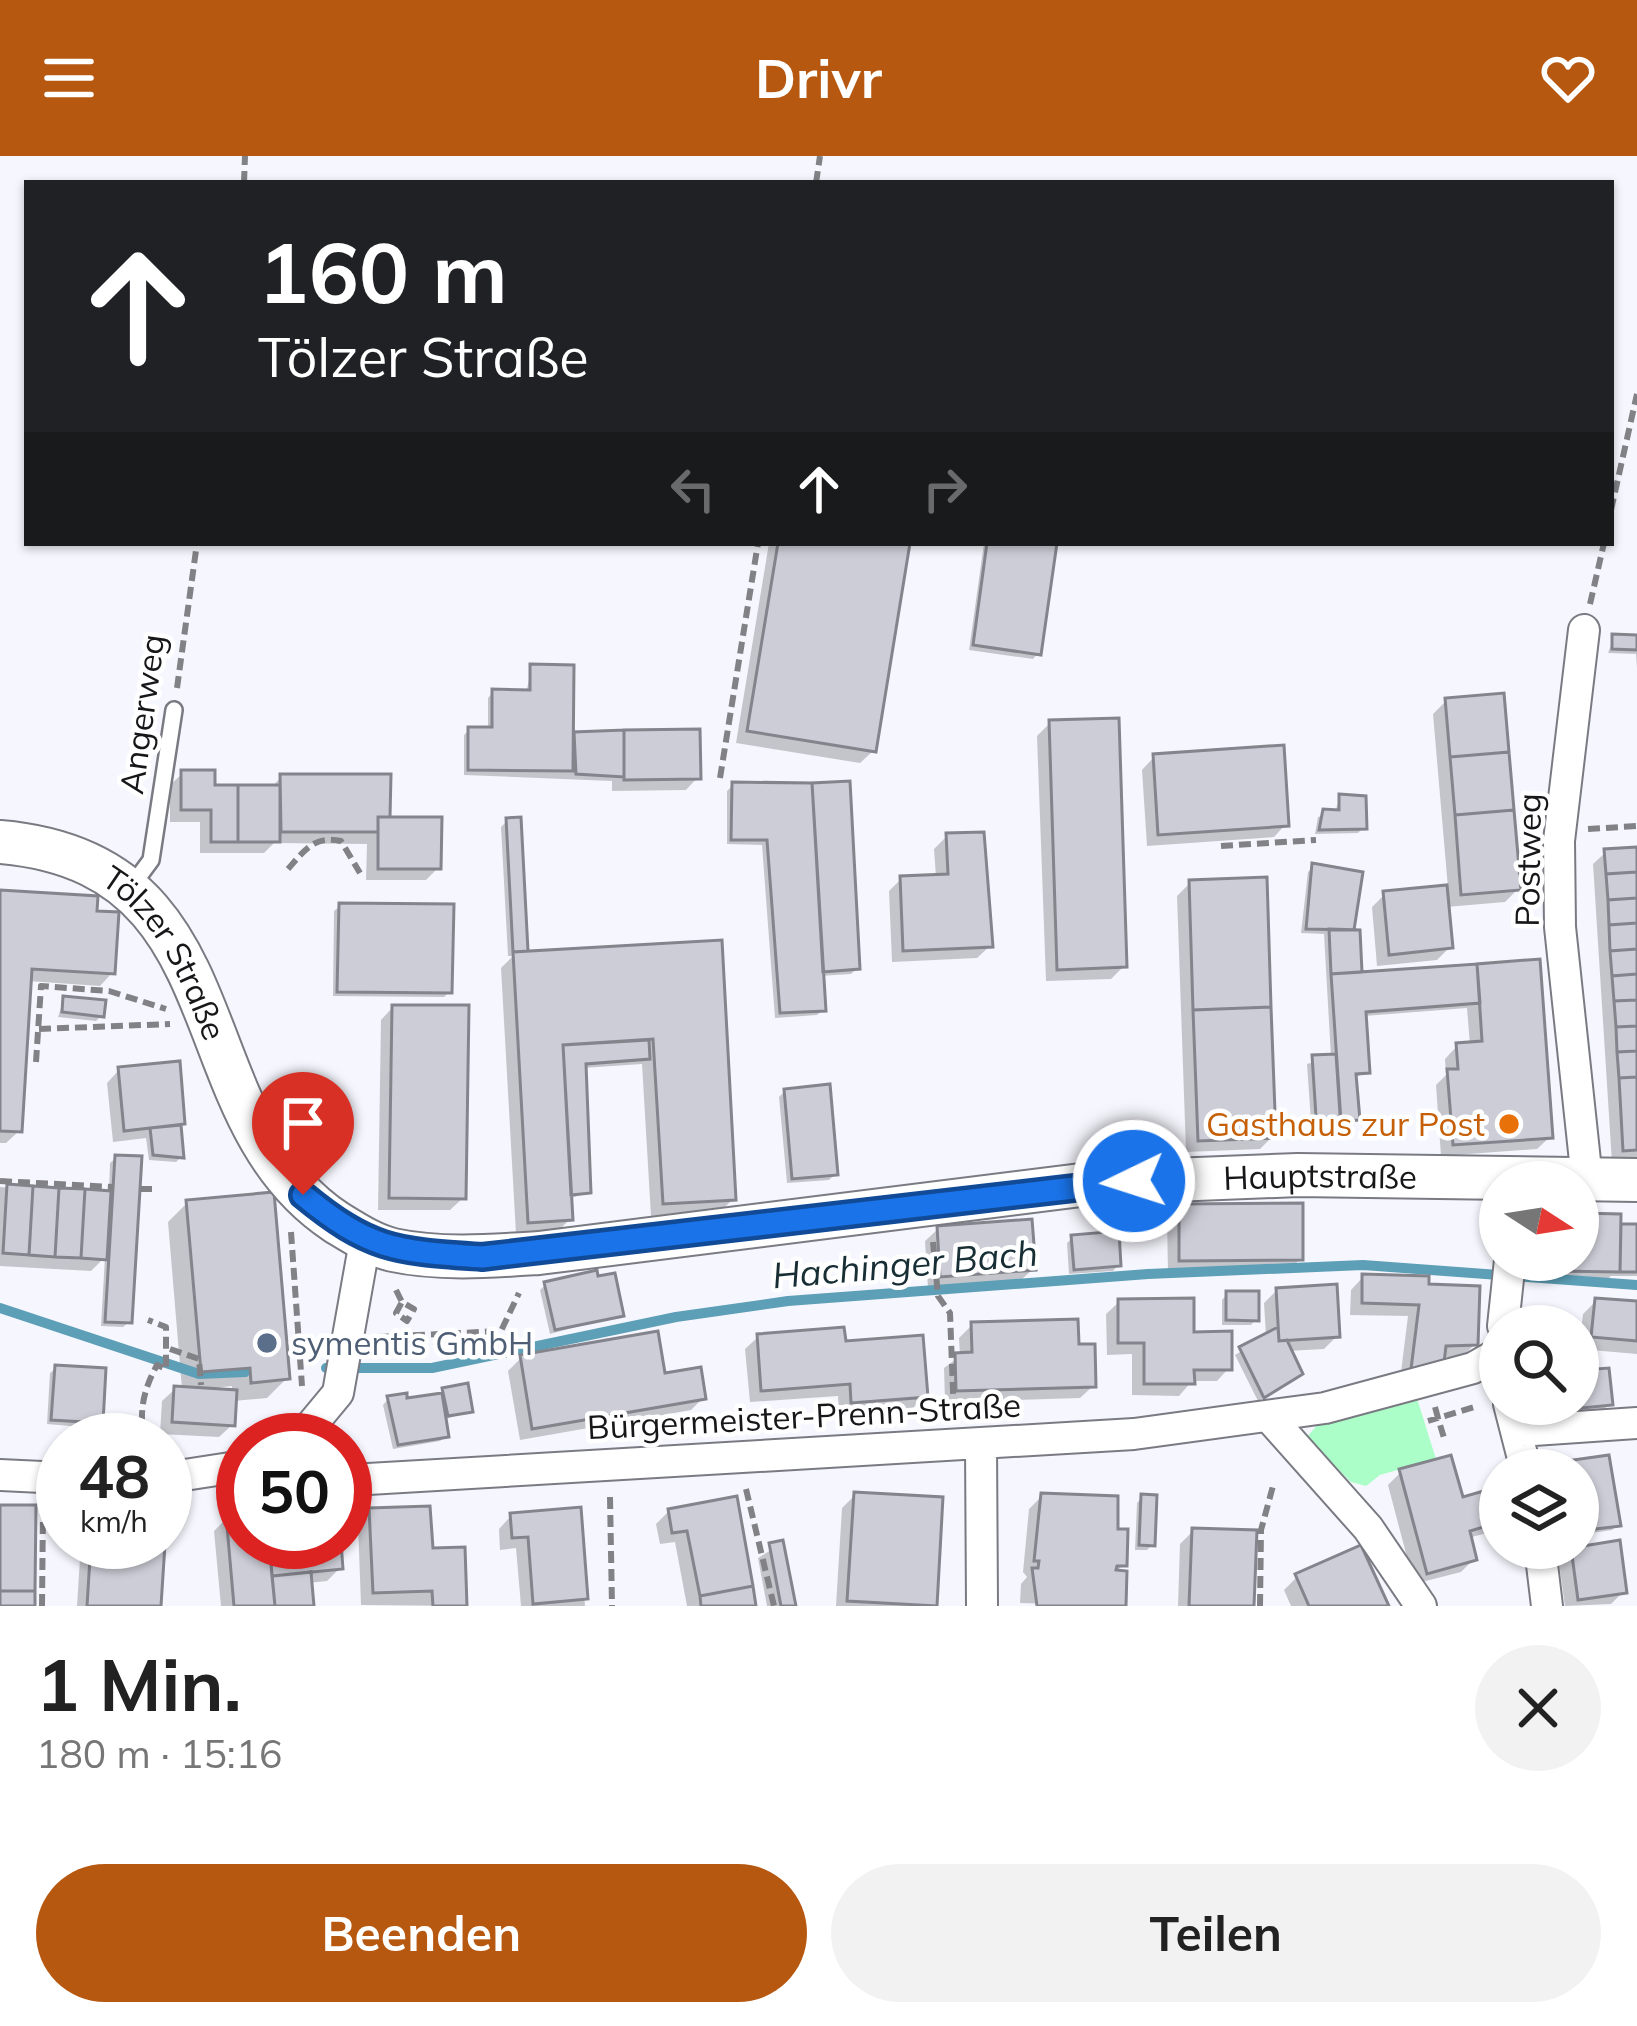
<!DOCTYPE html>
<html lang="de">
<head>
<meta charset="utf-8">
<style>
	:root { --surface:#fff; --page:#f2f2f2; --text:#222; --muted:#767676; --accent:#b75811 }
	body { margin:0; font-family:Mulish,sans-serif; background:var(--page); color:var(--text); height:100vh; display:flex; flex-direction:column; font-size:45px; white-space:nowrap }
	* { box-sizing:border-box; margin:0 }
	p { font-size:39px; color:var(--muted) }
	.icon { flex:none; width:66px; height:66px; fill:none; stroke:currentColor; stroke-width:2; stroke-linecap:round; stroke-linejoin:round }
	.map { position:relative; height:1450px; overflow:hidden }
	.panel { display:flex; flex-direction:column; background:var(--surface); flex:1 }
	.panel>* { flex:none }
	.top-card { position:absolute; left:24px; top:24px; width:1590px; height:366px; border-radius:0px; box-shadow:0 3px 9px #0004; background:#202124; color:#fff; overflow:hidden }
	.needle { width:78px; rotate:102deg }
	.controls { position:absolute; left:1479px; top:1005px; display:grid; gap:24px }
	.controls a { display:grid; place-items:center; width:120px; height:120px; border-radius:50%; background:var(--surface); box-shadow:0 3px 9px #0004; font-size:60px }
	.speed { position:absolute; left:36px; top:1257px; display:flex; gap:24px; font-size:60px; font-weight:700; text-align:center }
	.speed>* { display:grid; place-content:center; width:156px; height:156px; border-radius:50%; background:var(--surface); box-shadow:0 3px 9px #0004; line-height:1 }
	.speed small { font-size:30px; font-weight:400 }
	.speed .limit { border:18px solid #d22; background:#fff; color:#111 }
	.pin { position:absolute; display:grid; place-items:center; width:102px; height:102px; color:#fff; margin:-123px -51px; border-radius:50% 50% 50% 0; rotate:-45deg; box-shadow:0 0 12px #0007 }
	.pin .icon { rotate:45deg }
	.me { position:absolute; width:132px; margin:-66px; rotate:266deg; stroke-linejoin:round; filter:drop-shadow(0 0 9px #0008) }
	.turn { display:flex; align-items:center; gap:42px; height:252px; padding:0 36px; font-size:54px }
	.turn .icon { width:156px; height:156px; stroke-width:2.5 }
	.turn b { display:block; font-size:84px; line-height:102px }
	.lanes { display:flex; align-items:center; height:114px; padding:0 36px; background:#0003; justify-content:center; gap:60px; direction:ltr }
	.lanes .off { opacity:.35 }
	.round { display:grid; place-items:center; flex:none; width:126px; height:126px; border-radius:63px; background:var(--page) }
	.overview { display:flex; align-items:center; justify-content:space-between; height:204px; padding:0 36px }
	h1 { font-size:72px; font-weight:700; line-height:90px }
	.primary-button { display:flex; gap:24px; margin-top:auto; padding:24px 36px }
	.primary-button a { flex:1; height:138px; border-radius:72px; background:var(--accent); color:#fff; font-size:48px; font-weight:700; line-height:138px; text-align:center }
	.primary-button a+a { background:var(--page); color:var(--text) }
	header { display:flex; justify-content:space-between; align-items:center; height:156px; padding:0 36px; background:var(--accent); color:#fff; font-size:54px; font-weight:700 }
	.map>svg:first-child { display:block }
	.green { fill:#abfec7 }
	.shadow { fill:#0003; fill-rule:evenodd }
	.lines { fill:none; stroke-linecap:round; stroke-linejoin:round }
	.stream { stroke:#5c9fb6; stroke-width:10 }
	.building { fill:#cdcdd7; stroke:#84848d; stroke-width:3 }
	.lane-casing { stroke:#7a7a83; stroke-width:20 }
	.street-casing { stroke:#7a7a83; stroke-width:34 }
	.secondary-casing { stroke:#7a7a83; stroke-width:46 }
	.path { stroke:#818186; stroke-width:6; stroke-dasharray:12 6; stroke-linecap:butt }
	.lane { stroke:#fff; stroke-width:15 }
	.street { stroke:#fff; stroke-width:30 }
	.secondary { stroke:#fff; stroke-width:42 }
	.route-casing { stroke:#114b97; stroke-width:30 }
	.route { stroke:#1a73e8; stroke-width:21 }
	.food-dot { fill:#e8710a; stroke:#fff; stroke-width:4.5 }
	.service-dot { fill:#5c6f8a; stroke:#fff; stroke-width:4.5 }
	.labels { text-anchor:middle; stroke-width:9; stroke-linejoin:round; paint-order:stroke }
	.street-label { font-size:33px; fill:#17171a; stroke:#fff }
	.food-label { font-size:33px; fill:#c56008; stroke:#fff; text-anchor:end }
	.service-label { font-size:33px; fill:#4e5e75; stroke:#fff; text-anchor:start }
	.water-label { font-size:36px; font-style:italic; fill:#172e35; stroke:#fff }
</style>
</head>
<body>
<header><svg class="icon" aria-label="menu" viewBox="0 0 24 24"><path d="M4 6h16M4 12h16M4 18h16"/></svg>Drivr<svg class="icon" aria-label="heart" viewBox="0 0 24 24"><path d="M12 20l-8-8c-3-5 5-10 8-4 3-6 11-1 8 4z"/></svg></header>
<div class="map">
<svg width="1637" height="1450" viewBox="0 0 1637 1450">
	<rect width="100%" height="100%" fill="#f6f6fe"/>
	<!-- green -->
	<path class="green" d="M1415,1236L1436,1303L1380,1319L1366,1330L1351,1326L1306,1282L1319,1267Z"/>
	<!-- shadow -->
	<path class="shadow" d="M769,387H907L873,595L860,607L736,587Z
		M984,387H1054L1038,497L1033,503L969,494Z
		M1614,481L1637,482V512L1636,498L1608,497Z
		M532,511L571,579L698,576V621L686,634L612,635V625L464,619V579L469,574H488V542L493,536L526,537Z
		M1446,545L1518,733L1505,746L1446,751L1450,791L1437,804L1377,810L1372,751L1385,738L1448,732L1433,558Z
		M1050,567L1124,810L1111,823L1046,825L1037,580Z
		M1154,601L1286,668L1274,681L1147,690L1142,614Z
		M183,617L212,632H271L281,621L387,664L438,712L426,724H366L367,688L274,687L264,697H200V666H170V629Z
		M733,629L857,812L851,818L820,820L823,854L817,859L775,862L762,689L727,688V635Z
		M1340,641L1364,671L1358,677L1315,678L1318,661L1335,656Z
		M507,665L525,794L521,799L719,787L733,1043L720,1056L651,1060L642,908L583,912L588,1036L569,1043L570,1063L557,1076L516,1078L501,812L513,800H508L501,671Z
		M947,680L990,790L977,802L892,806L889,735L901,723L936,721L934,693Z
		M1637,694V1005L1612,1007L1593,708L1606,696Z
		M1313,711L1351,777L1359,819L1538,806L1550,981L1537,993L1441,1000L1436,929L1446,919L1445,903L1457,890L1470,889L1467,852L1364,860L1367,916L1354,922L1357,963L1338,969L1332,979L1312,980L1307,908L1331,901L1324,778L1301,777L1308,716Z
		M1190,727L1273,980L1260,993L1186,996L1177,740Z
		M0,737L94,757L112,817L100,830L28,825L19,975L6,987H0Z
		M340,750L449,836L444,841L333,840L334,755Z
		M64,843L101,860L96,865L58,861Z
		M393,851L463,1042L450,1054H378L381,864Z
		M119,914L182,967L181,1001L176,1006L149,1004L146,982L113,986L107,927Z
		M785,935L835,1018L829,1024L787,1027L779,941Z
		M116,1002L129,1166L123,1171L101,1170L105,1101L91,1115L0,1110V1031L109,1038L110,1007Z
		M188,1046L287,1222L267,1242L233,1245L232,1269L219,1281L160,1278L162,1245L175,1233H182L168,1066ZM232,1230V1236L213,1235V1232Z
		M1180,1051L1300,1103L1287,1116H1168L1167,1064Z
		M1578,1060L1618,1076L1637,1071V1120H1611L1604,1127L1542,1126V1104H1578Z
		M938,1073L1033,1113L1020,1125L928,1132L925,1085Z
		M1073,1081L1118,1109L1113,1115L1069,1118L1067,1087Z
		M1363,1121L1425,1131L1475,1188L1462,1201H1441L1400,1224L1408,1160L1350,1159L1351,1134Z
		M546,1128L621,1159L550,1178L540,1134Z
		M1277,1134L1337,1180L1324,1193L1288,1195L1294,1223L1258,1245L1235,1199L1266,1180L1264,1147Z
		M1227,1138L1256,1163L1251,1169H1222V1144Z
		M1596,1145L1637,1148V1198L1579,1193L1583,1158Z
		M1119,1146L1191,1179L1229,1212L1217,1225H1192L1179,1240L1132,1239V1198L1107,1199L1106,1158Z
		M972,1169L1076,1191L1093,1230L1080,1242L945,1246L944,1212L960,1200L959,1182Z
		M758,1181L843,1188L925,1240L912,1253L839,1258L838,1240L750,1246L745,1193Z
		M1578,1193L1580,1218L1610,1248L1604,1253L1545,1259L1544,1248H1578Z
		M521,1202L703,1242L691,1254L520,1284L508,1215Z
		M56,1212L100,1266L94,1272L47,1268L50,1217Z
		M444,1234L470,1255L443,1264L446,1280L440,1285L393,1293L383,1249L388,1243L438,1240Z
		M1575,1306L1618,1369L1612,1374L1578,1379V1314L1569,1312Z
		M1401,1316L1460,1344L1492,1336L1500,1364L1487,1377L1468,1382L1474,1403L1461,1416L1414,1428L1388,1329Z
		M855,1339L940,1344L933,1450H836L842,1352Z
		M1042,1340L1115,1376L1124,1408L1115,1417L1124,1418L1123,1450L1020,1447L1021,1428L1027,1421L1023,1416L1029,1353Z
		M1142,1341L1152,1389L1147,1394H1135L1137,1347Z
		M734,1343L753,1450H687L675,1386L660,1388L656,1368L669,1355Z
		M578,1354L585,1450H521L516,1392L500,1394L499,1373L511,1360Z
		M370,1355L430,1395L462,1394L464,1450L361,1449L358,1368Z
		M243,1361V1386H338L340,1412L327,1425L308,1427L311,1450H221L214,1375L227,1362Z
		M1193,1375L1254,1377L1251,1450H1178L1180,1388Z
		M81,1386H162L158,1450H77Z
		M781,1388L793,1450H767L758,1402Z
		M1360,1393L1385,1450H1291L1284,1434L1297,1421Z
		M1572,1394L1623,1436L1611,1448L1565,1450L1559,1407Z"/>
	<g class="lines">
		<!-- stream -->
		<path class="stream" d="M0,1152L199,1218L245,1216
			M326,1212H432L676,1161L788,1145L1148,1118L1363,1109L1637,1129"/>
	</g>
	<!-- building -->
	<path class="building" d="M778,387H910L876,596L747,575Z
		M987,387H1057L1041,499L973,489Z
		M1612,478L1637,479V494L1612,493Z
		M530,508L574,509L573,615L468,614V571H492V533L530,534Z
		M1504,537L1509,596L1450,601L1445,542Z
		M1119,562L1127,811L1057,814L1049,564Z
		M700,573L701,623L624,624V574Z
		M624,574V621L576,618L574,576Z
		M1284,589L1289,670L1158,679L1153,598Z
		M1509,596L1514,654L1455,659L1450,601Z
		M181,614H215V629H238V686H211V654H181Z
		M280,618H391L390,661H378V676H281Z
		M850,625L860,813L823,816L812,627Z
		M732,626L812,627L826,855L780,857L767,684H731Z
		M238,629H280V686H238Z
		M1339,638L1366,640L1367,673L1319,674L1323,653L1339,654Z
		M1514,654L1521,734L1461,739L1455,659Z
		M378,661H442L441,713H378Z
		M521,661L528,795L513,796L506,662Z
		M984,676L993,791L903,795L900,720L948,718L946,677Z
		M1637,691V716L1606,718L1604,693Z
		M1312,707L1363,716L1354,774L1306,773Z
		M1637,716V742L1608,744L1606,718Z
		M1267,721L1271,851L1193,854L1189,724Z
		M1447,729L1453,792L1389,799L1383,735Z
		M0,734L98,740L97,755L119,756L115,818L32,813L22,976L0,975Z
		M1637,742V767L1609,769L1608,744Z
		M339,747L454,748L452,837L337,836Z
		M1637,767V793L1610,795L1609,769Z
		M1329,773L1360,774L1362,816L1331,818Z
		M722,784L736,1044L663,1048L653,883L563,889L573,1064L528,1067L513,796Z
		M1637,793V818L1612,820L1610,795Z
		M1540,803L1553,982L1453,989L1447,913H1458L1456,887L1482,885L1477,808Z
		M1477,808L1480,847L1366,856L1370,917L1356,918L1360,964L1341,965L1331,818Z
		M1637,818V844L1614,845L1612,820Z
		M63,840L106,844L104,861L62,856Z
		M1637,844V870L1616,871L1614,845Z
		M392,849H469L466,1043L389,1042Z
		M1271,851L1276,982L1198,985L1193,854Z
		M1637,870V895L1617,896L1616,871Z
		M649,884L650,903L586,908L591,1037L571,1039L563,889Z
		M1637,895V921L1619,922L1617,896Z
		M1336,898L1341,974L1317,976L1312,899Z
		M180,905L185,968L124,975L118,911Z
		M1637,921V994L1623,995L1619,922Z
		M830,928L838,1019L792,1023L784,933Z
		M181,969L184,1002L153,999L150,972Z
		M115,999L142,1000L132,1167L105,1166Z
		M7,1028L33,1030L29,1099L3,1097Z
		M33,1030L59,1032L55,1101L29,1099Z
		M59,1032L85,1033L81,1102L55,1101Z
		M85,1033L111,1035L107,1104L81,1102Z
		M274,1036L290,1223L251,1227L250,1212L201,1216L186,1044Z
		M1303,1047V1104L1179,1105V1048Z
		M1578,1057L1621,1058L1620,1116L1553,1115V1104H1578Z
		M1032,1063L1036,1114L940,1121L937,1070Z
		M1621,1068H1637V1116H1620Z
		M1119,1075L1121,1110L1074,1114L1071,1079Z
		M597,1114L598,1120L615,1117L624,1160L555,1174L544,1126Z
		M1362,1118L1429,1120V1128L1480,1130L1478,1189L1446,1190L1444,1207L1411,1213L1419,1149L1362,1147Z
		M1337,1128L1340,1181L1279,1185L1276,1132Z
		M1226,1135H1259V1165L1226,1164Z
		M1194,1142V1176L1232,1175V1214H1194L1195,1228H1144V1187H1118V1143Z
		M1595,1142L1637,1145V1185L1591,1181Z
		M1078,1163L1079,1188H1095L1096,1231L956,1235L955,1197L972,1196L971,1166Z
		M844,1171L846,1185L923,1179L928,1241L851,1247L850,1228L761,1235L757,1178Z
		M1278,1171L1279,1185L1287,1184L1303,1218L1264,1242L1239,1191Z
		M658,1175L665,1217L701,1211L706,1243L532,1273L520,1199Z
		M1578,1190L1583,1214L1609,1212L1613,1249L1550,1255L1549,1248H1578Z
		M55,1209L106,1212L103,1267L51,1264Z
		M468,1227L473,1256L448,1260L442,1232Z
		M174,1230L237,1234L235,1270L172,1266Z
		M407,1237V1242L442,1237L449,1281L398,1289L387,1240Z
		M1451,1299L1463,1341L1494,1332L1500,1366L1470,1375L1477,1404L1427,1418L1399,1313Z
		M1609,1299L1621,1370L1578,1375L1573,1304Z
		M854,1336L943,1341L937,1450L847,1445Z
		M1041,1337L1118,1340V1373H1128L1127,1410H1117L1116,1414L1127,1415L1126,1450H1037L1032,1412H1038L1039,1405H1034Z
		M1141,1338L1157,1339L1155,1390L1139,1389Z
		M737,1340L753,1430L700,1440L687,1375L672,1377L668,1353Z
		M0,1349H36L35,1435H0Z
		M430,1350L433,1392L465,1391L467,1450H433L432,1435L373,1437L369,1352Z
		M581,1351L588,1443L533,1448L528,1381L512,1382L510,1357Z
		M165,1357H167L161,1450H87L91,1386H165Z
		M243,1358V1386H269L275,1450H234L226,1359Z
		M1192,1372L1257,1374L1254,1450H1189Z
		M783,1384L796,1450H781L769,1387Z
		M1620,1384L1627,1437L1578,1444L1571,1392Z
		M269,1386H341L343,1413L272,1420Z
		M1361,1389L1389,1450H1309L1295,1418Z
		M311,1416L314,1450H275L272,1420Z
		M753,1430L756,1450H701L700,1440Z
		M0,1435H35V1450H0Z"/>
	<g class="lines">
		<defs>
			<path id="lane" d="M131,731L151,704L174,554"/>
			<path id="street" d="M1584,474L1559,685L1560,771L1587,1024
				M1503,1170L1510,1104
				M1509,1248L1526,1314
				M1270,1262L1368,1372L1421,1450
				M1518,1275L1637,1267
				M299,1284L338,1237L365,1085
				M981,1288L982,1450
				M345,1318L351,1324L1134,1278L1325,1252L1473,1212L1494,1200
				M0,1319L63,1322
				M165,1322L243,1310
				M1540,1392L1547,1450"/>
			<g id="secondary">
				<path id="s1" d="M0,686C249,707 175,959 336,1066C354,1077 372,1089 393,1094C439,1104 492,1100 539,1097L1097,1027L1298,1019L1637,1024"/>
			</g>
		</defs>
		<!-- lane casing -->
		<use href="#lane" class="lane-casing"/>
		<!-- street casing -->
		<use href="#street" class="street-casing"/>
		<!-- secondary casing -->
		<use href="#secondary" class="secondary-casing"/>
		<!-- path -->
		<path class="path" d="M244,27L245,0
			M816,27L820,0
			M1611,354L1637,238
			M1590,448L1604,387
			M177,532L197,387
			M720,622L758,387
			M1588,673L1637,670
			M1221,690L1316,684
			M288,713C304,695 314,679 341,685L360,717
			M39,873L170,868
			M36,906L41,830L109,835L166,853
			M0,1025L113,1031
			M140,1033H153
			M291,1076L302,1230
			M933,1086L938,1140L950,1157L954,1261
			M396,1134L402,1146L414,1153L407,1165L396,1157L402,1146
			M377,1181L501,1175L519,1137
			M170,1193L199,1203L201,1229
			M1435,1251L1438,1262L1478,1250
			M1428,1265L1438,1262L1444,1282
			M144,1284C139,1255 143,1235 157,1209L166,1213V1171L148,1164
			M746,1333L774,1450
			M610,1341L612,1450
			M42,1450L43,1352
			M1260,1450L1261,1374L1273,1330"/>
		<!-- lane -->
		<use href="#lane" class="lane"/>
		<!-- street -->
		<use href="#street" class="street"/>
		<!-- secondary -->
		<use href="#secondary" class="secondary"/>
	</g>
	<g class="lines">
		<defs>
			<path id="route" d="M303,1039C371,1095 397,1095 482,1101L1134,1025"/>
		</defs>
		<!-- route casing -->
		<use href="#route" class="route-casing"/>
		<!-- route -->
		<use href="#route" class="route"/>
	</g>
	<!-- markers -->
	<circle class="food-dot" cx="1509" cy="968" r="12"/>
	<circle class="service-dot" cx="267" cy="1187" r="12"/>
	<g class="labels">
		<!-- street labels -->
		<g class="street-label">
			<text transform="translate(142 558) rotate(-82)" y="12">Angerweg</text>
			<text transform="translate(1528 704) rotate(-89)" y="12">Postweg</text>
			<text dy="12" stroke="none"><textPath href="#s1" startOffset="213">Tölzer Straße</textPath></text>
			<text dy="12" stroke="none"><textPath href="#s1" startOffset="1533">Hauptstraße</textPath></text>
			<text transform="translate(804 1260) rotate(-3)" y="12">Bürgermeister-Prenn-Straße</text>
		</g>
		<!-- food labels -->
		<g class="food-label">
			<text x="1485" y="980">Gasthaus zur Post</text>
		</g>
		<!-- service labels -->
		<g class="service-label">
			<text x="291" y="1199">symentis GmbH</text>
		</g>
		<!-- water labels -->
		<g class="water-label">
			<text transform="translate(905 1108) rotate(-5)" y="13">Hachinger Bach</text>
		</g>
	</g>
</svg>
<div class="controls">
<a><svg class="needle" viewBox="-14 -14 28 28"><path d="M0-13l5 13h-10z" fill="#e53935"/><path d="M0 13l5-13h-10z" fill="#767676"/></svg></a>
<a><svg class="icon" aria-label="search" viewBox="0 0 24 24"><circle cx="10" cy="10" r="6"/><path d="M15 15l6 6"/></svg></a>
<a><svg class="icon" aria-label="layers" viewBox="0 0 24 24"><path d="M12 4l9 5-9 5-9-5zM3 14l9 5 9-5"/></svg></a>
</div>
<div class="speed"><div>48<small>km/h</small></div><div class="limit">50</div></div>
<div class="pin" style="left:303px;top:1039px;background:#d93025"><svg class="icon" aria-label="arrive" viewBox="0 0 24 24"><path d="M6 21V4h12l-3 4 3 4H6"/></svg></div>
<svg class="me" style="left:1134px;top:1025px" viewBox="-20 -20 40 40"><circle r="17" fill="#1a73e8" stroke="#fff" stroke-width="3"/><path d="M0-11L8 9 0 5-8 9z" fill="#fff"/></svg>
<div class="top-card">
<div class="turn"><svg class="icon" aria-label="ahead" viewBox="0 0 24 24"><path d="M12 20V5M6 11l6-6 6 6"/></svg><div><b>160 m</b>Tölzer Straße</div></div>
<div class="lanes"><svg class="icon off" aria-label="left" viewBox="0 0 24 24"><path d="M17 20v-9H6M10 6l-5 5 5 5"/></svg><svg class="icon" aria-label="ahead" viewBox="0 0 24 24"><path d="M12 20V5M6 11l6-6 6 6"/></svg><svg class="icon off" aria-label="right" viewBox="0 0 24 24"><path d="M7 20v-9h11M14 6l5 5-5 5"/></svg></div>
</div>
</div>
<section class="panel">
<div class="overview"><div><h1>1 Min.</h1><p>180 m · 15:16</p></div><a class="round"><svg class="icon" aria-label="close" viewBox="0 0 24 24"><path d="M6 6l12 12M18 6L6 18"/></svg></a></div>
<div class="primary-button"><a>Beenden</a><a>Teilen</a></div>
</section>
</body>
</html>
